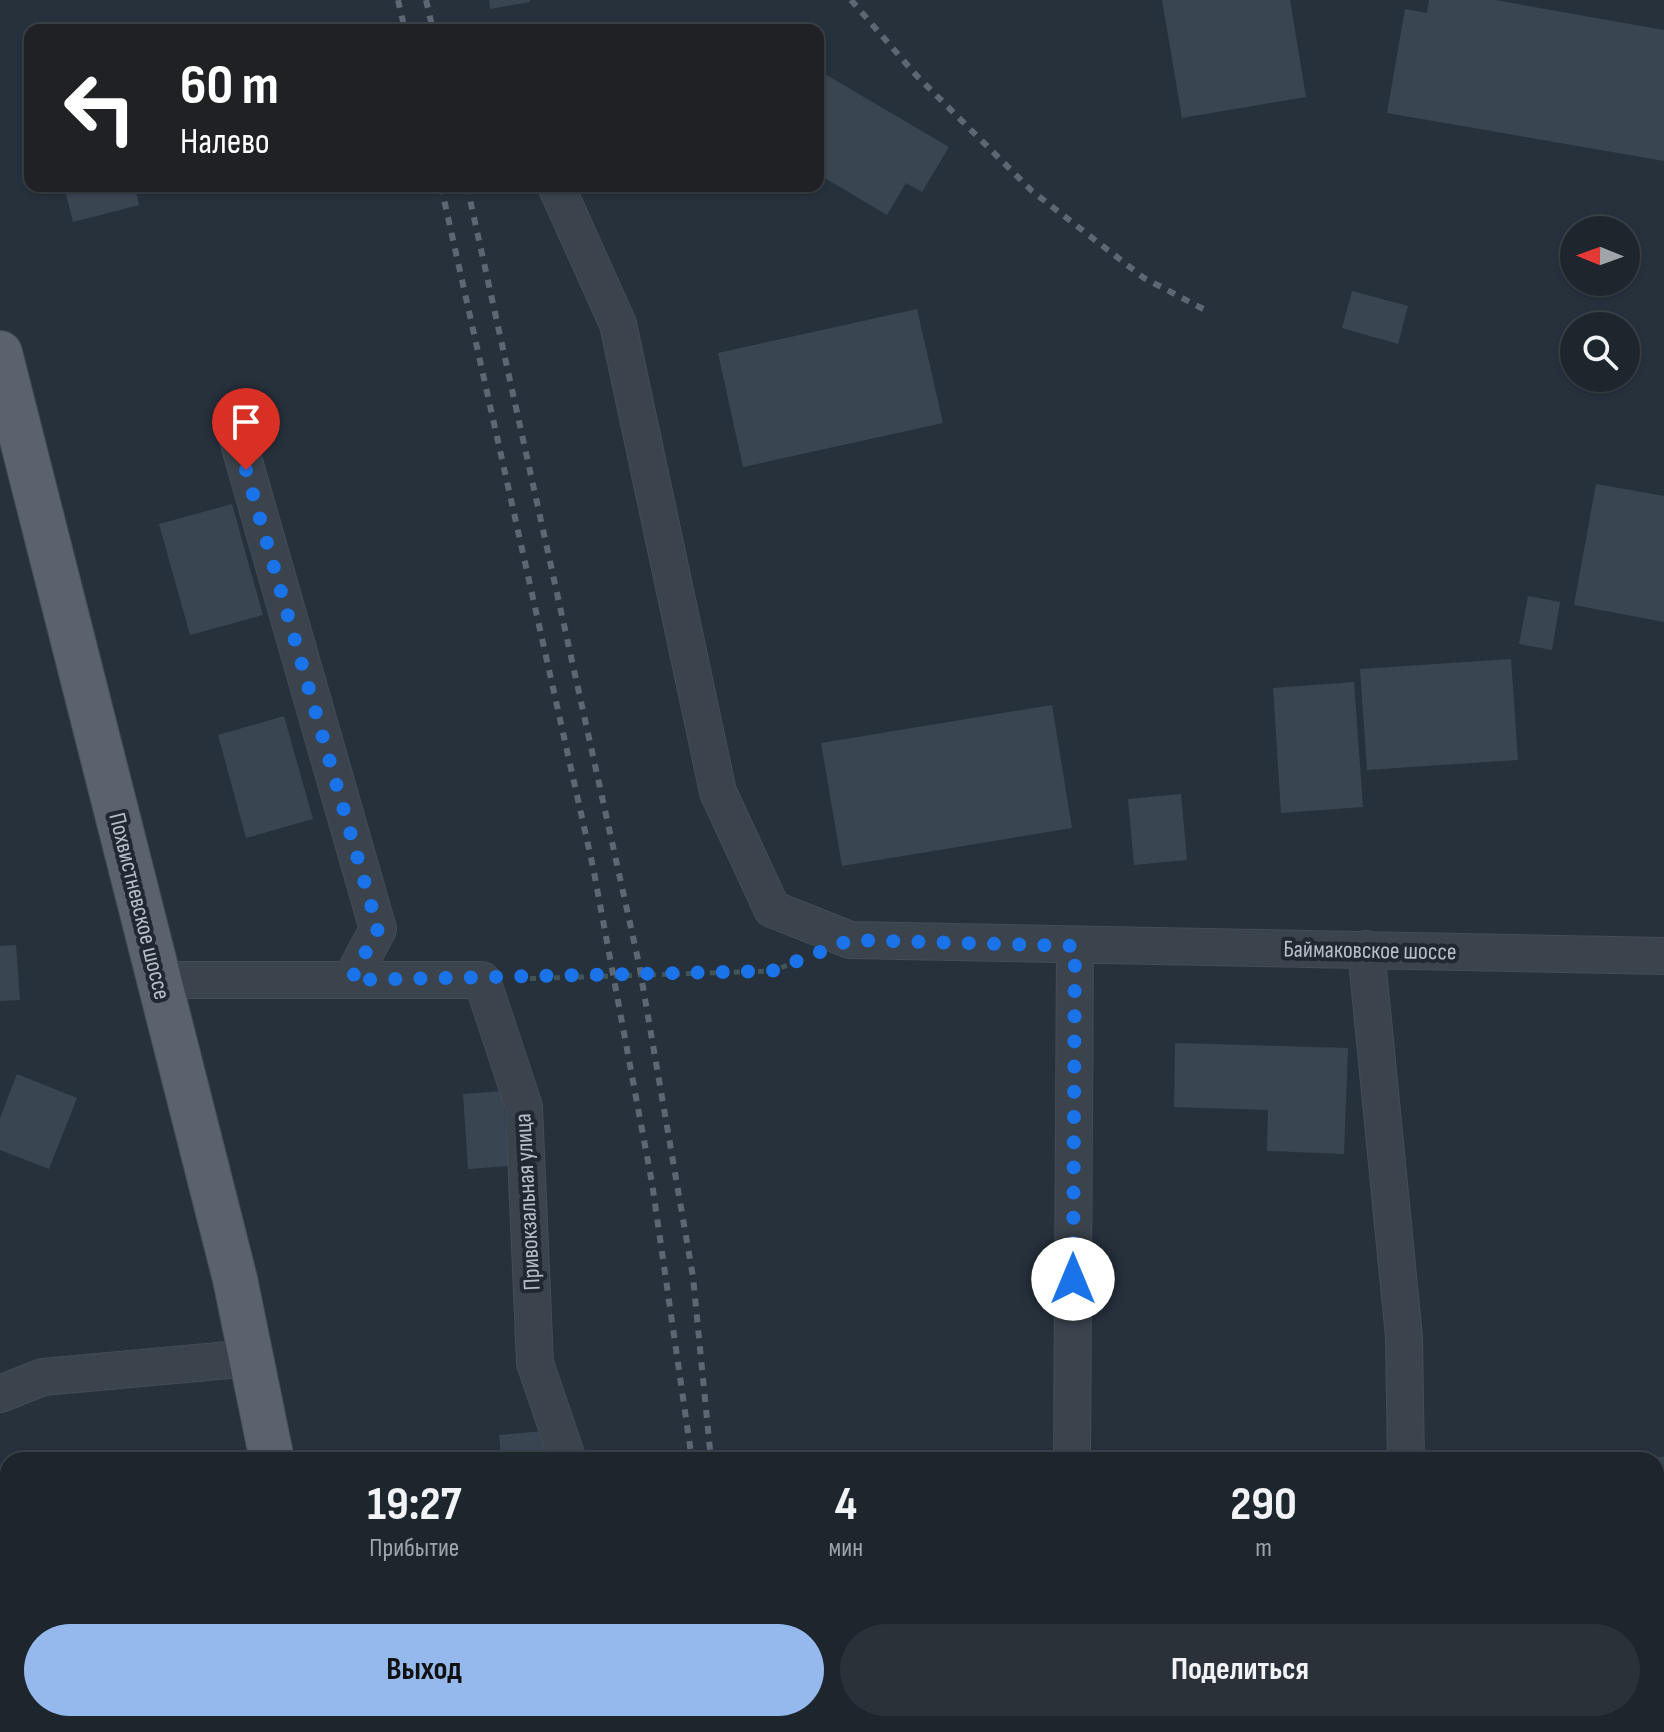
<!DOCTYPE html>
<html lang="ru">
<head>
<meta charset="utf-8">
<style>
	:root { --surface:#1d252d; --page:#2a3139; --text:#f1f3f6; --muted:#a0a5aa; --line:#3b4249; --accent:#96b9ed }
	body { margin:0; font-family:"Sofia Sans Condensed",sans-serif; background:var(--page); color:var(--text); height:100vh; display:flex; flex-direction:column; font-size:30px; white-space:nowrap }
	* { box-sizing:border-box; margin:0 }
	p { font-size:26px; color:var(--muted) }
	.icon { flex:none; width:44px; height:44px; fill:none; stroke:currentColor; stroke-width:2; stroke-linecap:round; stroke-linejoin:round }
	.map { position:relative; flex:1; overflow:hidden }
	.side { position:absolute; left:0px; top:1452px; width:1664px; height:280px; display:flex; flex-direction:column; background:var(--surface); border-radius:24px 24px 0 0; box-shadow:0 2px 6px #0004,0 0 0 2px var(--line) }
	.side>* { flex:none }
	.banner { position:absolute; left:24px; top:24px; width:800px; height:168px; border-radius:16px; box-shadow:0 2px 6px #0004,0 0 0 2px var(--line); background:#202124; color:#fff; overflow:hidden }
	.needle { width:52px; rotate:271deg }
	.fabs { position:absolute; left:1560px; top:216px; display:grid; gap:16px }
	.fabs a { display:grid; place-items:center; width:80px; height:80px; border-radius:50%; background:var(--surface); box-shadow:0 2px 6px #0004,0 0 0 2px var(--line); font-size:40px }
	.pin { position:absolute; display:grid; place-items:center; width:68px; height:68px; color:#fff; margin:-82px -34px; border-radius:50% 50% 50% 0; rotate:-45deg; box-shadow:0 0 8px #0007 }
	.pin .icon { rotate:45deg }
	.me { position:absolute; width:88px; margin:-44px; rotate:0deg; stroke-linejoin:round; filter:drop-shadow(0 0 6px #0008) }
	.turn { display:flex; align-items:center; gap:28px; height:168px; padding:0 24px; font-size:36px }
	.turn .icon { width:104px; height:104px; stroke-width:2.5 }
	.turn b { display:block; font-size:56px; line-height:68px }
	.eta { display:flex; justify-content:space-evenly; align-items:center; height:136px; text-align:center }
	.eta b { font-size:48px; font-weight:700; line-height:56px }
	.action { display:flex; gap:16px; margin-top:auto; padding:16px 24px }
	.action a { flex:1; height:92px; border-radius:48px; background:var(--accent); color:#111; font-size:32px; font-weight:700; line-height:92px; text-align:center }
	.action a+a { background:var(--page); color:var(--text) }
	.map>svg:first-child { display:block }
	.building { fill:#3a4552 }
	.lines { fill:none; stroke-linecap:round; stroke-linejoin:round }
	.minor-casing { stroke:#444c56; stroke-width:38 }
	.major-casing { stroke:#444c56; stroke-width:46 }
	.path { stroke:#425456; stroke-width:5; stroke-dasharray:6 6; stroke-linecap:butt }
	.minor { stroke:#3b434d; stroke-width:36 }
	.major { stroke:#59626d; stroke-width:44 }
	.rail { stroke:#5d6773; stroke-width:6; stroke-dasharray:8 8; stroke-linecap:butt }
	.route { stroke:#1a73e8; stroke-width:14; stroke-dasharray:0 25.2 }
	.labels { text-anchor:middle; stroke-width:8; stroke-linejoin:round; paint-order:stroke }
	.street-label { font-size:24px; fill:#b7bec8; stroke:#202832 }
</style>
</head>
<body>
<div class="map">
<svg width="1664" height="1732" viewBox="0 0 1664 1732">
	<rect width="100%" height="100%" fill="#27313c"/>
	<!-- building -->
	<path class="building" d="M489,0H530V2L490,9Z
		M1162,0H1290L1306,97L1182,118Z
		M1429,0H1495L1664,30V161L1387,113L1405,9L1427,13Z
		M818,70L949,147L922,192L906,183L887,215L818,174Z
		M64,186H135L139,205L73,222Z
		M1352,291L1408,306L1398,344L1342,328Z
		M917,309L943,423L743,467L718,353Z
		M1596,484L1664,496V622L1574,605Z
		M232,504L263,615L190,635L159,524Z
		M1528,596L1560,602L1552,650L1519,644Z
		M1511,659L1518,760L1367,770L1360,669Z
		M1354,682L1363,807L1281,813L1273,688Z
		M1052,705L1072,828L842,866L821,743Z
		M284,716L313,819L246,838L218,735Z
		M1181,794L1187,860L1134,865L1128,799Z
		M16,945L20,1000L0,1001V946Z
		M1175,1043L1348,1048L1344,1154L1267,1151L1268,1110L1174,1107Z
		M17,1074L77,1098L49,1169L0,1150V1118Z
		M503,1091L509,1166L468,1169L463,1094Z
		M543,1431L545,1460H501L499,1435Z
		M1473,1452L1664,1457V1560L1656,1559V1460H1473Z
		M31,1724H109L108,1732H31Z
		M529,1724H569V1732H530Z"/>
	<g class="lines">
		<defs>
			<path id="minor" d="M556,186L618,324L718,792L772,909L850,940L1664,956
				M238,440L378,929L351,980
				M1366,949L1404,1337L1406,1460
				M158,980H482L524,1107L535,1363L568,1460
				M0,1394L43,1377L251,1358
				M1072,1460L1075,946
				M598,1724V1732
				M1410,1724V1732
				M1070,1732V1724"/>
			<path id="major" d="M0,353L235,1279L272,1460
				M323,1724L324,1732"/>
		</defs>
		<!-- minor casing -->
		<use href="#minor" class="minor-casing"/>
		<!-- major casing -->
		<use href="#major" class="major-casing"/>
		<!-- path -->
		<path class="path" d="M518,979L772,971L801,960"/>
		<!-- minor -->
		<use href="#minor" class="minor"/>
		<!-- major -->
		<use href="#major" class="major"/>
		<!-- rail -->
		<path class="rail" d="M398,0L405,30
			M426,0L433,30
			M851,0L916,75L1032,191L1144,278L1209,312
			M441,186L593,867L652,1183L692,1460
			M467,186L639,964L693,1277L711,1460
			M711,1724V1732
			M736,1724L737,1732"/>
	</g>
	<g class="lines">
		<!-- route -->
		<path class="route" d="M246,470L378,929L351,980L772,971L850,940L1075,946L1073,1279"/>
	</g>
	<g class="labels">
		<!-- street labels -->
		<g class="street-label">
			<text transform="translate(140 906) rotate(76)" y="8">Похвистневское шоссе</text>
			<text transform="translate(1370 950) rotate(1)" y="8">Баймаковское шоссе</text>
			<text transform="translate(527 1202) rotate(-93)" y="8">Привокзальная улица</text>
		</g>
	</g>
</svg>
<div class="fabs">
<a><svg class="needle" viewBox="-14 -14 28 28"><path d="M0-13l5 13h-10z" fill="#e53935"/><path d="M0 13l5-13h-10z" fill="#a0a5aa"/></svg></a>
<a><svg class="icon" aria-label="search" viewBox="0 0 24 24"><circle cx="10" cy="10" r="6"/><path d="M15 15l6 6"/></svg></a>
</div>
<div class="pin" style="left:246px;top:470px;background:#d93025"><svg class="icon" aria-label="arrive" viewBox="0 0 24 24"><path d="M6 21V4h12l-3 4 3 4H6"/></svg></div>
<svg class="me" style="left:1073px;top:1279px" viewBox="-20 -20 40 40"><circle r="19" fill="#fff"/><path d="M0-13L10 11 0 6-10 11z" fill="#1a73e8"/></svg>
<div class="banner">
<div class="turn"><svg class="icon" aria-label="left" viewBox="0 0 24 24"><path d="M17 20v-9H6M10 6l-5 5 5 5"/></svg><div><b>60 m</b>Налево</div></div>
</div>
<section class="side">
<div class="eta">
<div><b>19:27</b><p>Прибытие</p></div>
<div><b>4</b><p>мин</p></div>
<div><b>290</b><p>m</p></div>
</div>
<div class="action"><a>Выход</a><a>Поделиться</a></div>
</section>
</div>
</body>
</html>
